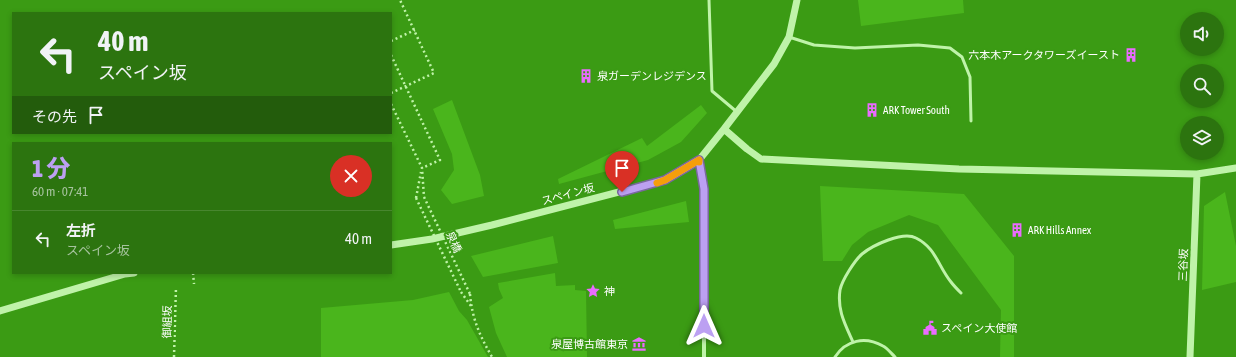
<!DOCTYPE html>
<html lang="ja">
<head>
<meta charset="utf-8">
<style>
	:root { --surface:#2c740f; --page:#347918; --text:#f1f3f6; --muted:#a6c39e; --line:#48862f; --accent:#bca0f2 }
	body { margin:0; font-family:"Asap Condensed","Noto Sans JP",sans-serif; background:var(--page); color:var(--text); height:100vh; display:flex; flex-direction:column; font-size:15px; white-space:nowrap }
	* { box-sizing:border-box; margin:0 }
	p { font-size:13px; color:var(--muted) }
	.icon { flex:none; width:22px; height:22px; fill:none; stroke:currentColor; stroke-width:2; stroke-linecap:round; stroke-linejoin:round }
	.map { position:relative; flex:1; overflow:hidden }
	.panel { position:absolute; left:12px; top:142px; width:380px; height:132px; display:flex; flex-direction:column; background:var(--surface); border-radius:0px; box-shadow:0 2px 6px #0003 }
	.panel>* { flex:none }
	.hud { position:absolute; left:12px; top:12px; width:380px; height:122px; border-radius:0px; box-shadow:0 2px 6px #0003; background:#2c740f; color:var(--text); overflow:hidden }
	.fabs { position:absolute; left:1180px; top:12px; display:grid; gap:8px }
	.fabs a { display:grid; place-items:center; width:44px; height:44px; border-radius:50%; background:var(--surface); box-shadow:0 2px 6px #0003; font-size:20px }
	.pin { position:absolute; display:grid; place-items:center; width:34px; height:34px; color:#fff; margin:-41px -17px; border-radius:50% 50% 50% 0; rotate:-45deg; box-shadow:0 0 4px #0007 }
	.pin .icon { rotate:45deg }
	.me { position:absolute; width:44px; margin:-22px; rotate:0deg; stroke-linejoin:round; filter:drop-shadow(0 0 3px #0008) }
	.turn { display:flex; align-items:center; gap:14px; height:84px; padding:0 20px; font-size:18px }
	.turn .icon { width:52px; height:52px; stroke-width:2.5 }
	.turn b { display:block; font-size:28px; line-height:34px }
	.then { display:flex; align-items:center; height:38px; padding:0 20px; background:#0003; gap:8px; font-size:15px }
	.round { display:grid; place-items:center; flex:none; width:42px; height:42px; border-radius:21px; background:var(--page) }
	.overview { display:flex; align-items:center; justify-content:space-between; height:68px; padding:0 20px }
	h1 { font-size:24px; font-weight:800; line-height:30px; color:var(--accent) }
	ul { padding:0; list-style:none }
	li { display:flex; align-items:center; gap:12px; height:56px; padding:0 20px; border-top:1px solid var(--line) }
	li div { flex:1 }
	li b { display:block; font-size:15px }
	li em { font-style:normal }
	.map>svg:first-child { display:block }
	.green { fill:#4ab51c }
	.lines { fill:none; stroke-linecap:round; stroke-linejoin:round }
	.path { stroke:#bff3a9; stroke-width:2.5; stroke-dasharray:2 3; stroke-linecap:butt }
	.service { stroke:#bff3a9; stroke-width:3 }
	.minor { stroke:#bff3a9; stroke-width:4 }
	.tertiary { stroke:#bff3a9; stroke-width:7 }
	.path-bridge { stroke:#bff3a9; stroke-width:2.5; stroke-dasharray:2 3; stroke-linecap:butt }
	.route-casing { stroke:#7a689d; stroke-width:10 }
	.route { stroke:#bca0f2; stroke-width:7 }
	.slow { stroke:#f59e0b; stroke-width:7 }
	.labels { text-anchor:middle; stroke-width:4; stroke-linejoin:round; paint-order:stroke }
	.poi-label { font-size:11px; fill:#fff; stroke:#3b9b14; text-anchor:start }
	.street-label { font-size:11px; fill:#fff; stroke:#3b9b14 }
</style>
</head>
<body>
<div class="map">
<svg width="1236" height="357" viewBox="0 0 1236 357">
	<rect width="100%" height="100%" fill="#3b9b14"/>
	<!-- green -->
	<path class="green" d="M858,0H963L964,13L861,26Z
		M452,100L480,175L484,196L452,204L441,190L454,170L452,154L433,109Z
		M701,105L707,113L681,142L648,160L559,184L558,179L642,138L647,146Z
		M820,186L964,194L1014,256V357H1000L1001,310L938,225L909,215L868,232L852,245L842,261H823Z
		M1225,192L1236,246V282L1202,290L1204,206Z
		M686,201L689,222L615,229L613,220Z
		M553,236L558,263L483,277L471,256Z
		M555,273L556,286L575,285V290L586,291L587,357H507L496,333L489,307L503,298L499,289L498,283Z
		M449,292L459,311L467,320L488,357H321V308L413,300Z"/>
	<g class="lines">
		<!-- path -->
		<path class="path" d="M391,41L415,30
			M391,55L440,160L422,168
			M391,93L434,73L400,0
			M391,104L422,168L424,197
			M416,198L421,172
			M193,273L194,284
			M461,292L471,306
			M470,294C472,319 480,336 492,357
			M174,357L176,287"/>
		<!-- service -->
		<path class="service" d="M709,0L712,91L737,112
			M789,37L814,45L855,48L918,45L950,48L962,57L970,77L971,121
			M853,342C845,324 837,310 840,290C842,280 855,260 862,254C873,245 903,231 916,238C936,248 938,266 951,282C954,286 958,290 961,293
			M835,357C846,340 865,336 883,346C887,348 891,353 895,357"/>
		<!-- minor -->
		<path class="minor" d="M699,160L704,189V357"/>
		<!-- tertiary -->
		<path class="tertiary" d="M724,129L747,149L761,159L959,169L1197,174L1236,168
			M391,245L432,239L492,225L665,180L699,160L724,129L774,64L789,37L797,0
			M0,311L125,274L134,273
			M1190,357L1197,174"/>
		<!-- path-bridge -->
		<path class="path-bridge" d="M424,197L470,294
			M416,198L461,292"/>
	</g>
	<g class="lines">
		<defs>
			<path id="route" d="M622,192L665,180L699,160L704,189V326"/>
		</defs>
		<!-- route casing -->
		<use href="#route" class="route-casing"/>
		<!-- route -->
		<use href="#route" class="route"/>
		<!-- slow -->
		<path class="slow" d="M657,183L665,180L699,160V162"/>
	</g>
	<!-- icons -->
	<defs>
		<symbol id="building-bare" viewBox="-9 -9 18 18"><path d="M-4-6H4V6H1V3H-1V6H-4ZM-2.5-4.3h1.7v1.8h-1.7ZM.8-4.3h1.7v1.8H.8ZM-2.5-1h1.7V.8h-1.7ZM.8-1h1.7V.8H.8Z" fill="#ea6bff" stroke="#3b9b14" stroke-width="2.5" paint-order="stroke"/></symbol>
		<symbol id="sight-bare" viewBox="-9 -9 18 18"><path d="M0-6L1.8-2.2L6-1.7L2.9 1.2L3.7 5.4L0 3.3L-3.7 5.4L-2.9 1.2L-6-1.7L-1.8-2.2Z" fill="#ea6bff" stroke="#3b9b14" stroke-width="2.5" paint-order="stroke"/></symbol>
		<symbol id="civic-bare" viewBox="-9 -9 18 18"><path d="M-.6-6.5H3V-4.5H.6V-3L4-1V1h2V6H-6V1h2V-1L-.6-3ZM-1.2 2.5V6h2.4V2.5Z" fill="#ea6bff" stroke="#3b9b14" stroke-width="2.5" paint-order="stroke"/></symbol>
		<symbol id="museum-bare" viewBox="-9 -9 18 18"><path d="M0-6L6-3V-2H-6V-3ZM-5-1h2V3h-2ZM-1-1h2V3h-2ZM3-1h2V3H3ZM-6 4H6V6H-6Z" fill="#ea6bff" stroke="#3b9b14" stroke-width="2.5" paint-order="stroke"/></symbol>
	</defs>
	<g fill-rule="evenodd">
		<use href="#building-bare" x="1121" y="45" width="20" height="20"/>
		<use href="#building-bare" x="576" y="66" width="20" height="20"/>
		<use href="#building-bare" x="862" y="100" width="20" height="20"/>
		<use href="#building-bare" x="1007" y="220" width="20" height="20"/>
		<use href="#sight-bare" x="583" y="281" width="20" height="20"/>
		<use href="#civic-bare" x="920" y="318" width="20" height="20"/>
		<use href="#museum-bare" x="629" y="334" width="20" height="20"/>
	</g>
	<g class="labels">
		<!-- poi labels -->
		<g class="poi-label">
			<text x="1120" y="59" text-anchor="end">六本木アークタワーズイースト</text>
			<text x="597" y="80">泉ガーデンレジデンス</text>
			<text x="883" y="114">ARK Tower South</text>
			<text x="1028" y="234">ARK Hills Annex</text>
			<text x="604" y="295">神</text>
			<text x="941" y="332">スペイン大使館</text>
			<text x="628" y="348" text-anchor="end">泉屋博古館東京</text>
		</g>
		<!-- street labels -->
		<g class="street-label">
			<text transform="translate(568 194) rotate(-15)" y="4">スペイン坂</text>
			<text transform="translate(454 242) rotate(65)" y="4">泉橋</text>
			<text transform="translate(1183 265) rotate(-88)" y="4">三谷坂</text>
			<text transform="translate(167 322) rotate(-89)" y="4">御組坂</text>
		</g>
	</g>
</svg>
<div class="fabs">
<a><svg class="icon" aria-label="sound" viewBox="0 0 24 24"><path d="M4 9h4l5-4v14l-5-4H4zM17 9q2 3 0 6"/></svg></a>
<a><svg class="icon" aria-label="search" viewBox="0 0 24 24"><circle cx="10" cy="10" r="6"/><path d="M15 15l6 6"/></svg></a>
<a><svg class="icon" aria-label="layers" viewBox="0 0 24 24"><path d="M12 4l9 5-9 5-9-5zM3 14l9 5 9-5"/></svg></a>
</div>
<div class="pin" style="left:622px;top:192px;background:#d93025"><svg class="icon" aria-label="arrive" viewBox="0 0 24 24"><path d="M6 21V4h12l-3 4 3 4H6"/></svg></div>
<svg class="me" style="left:704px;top:326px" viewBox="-20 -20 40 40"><path d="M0-17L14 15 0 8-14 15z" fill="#bca0f2" stroke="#fff" stroke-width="4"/></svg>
<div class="hud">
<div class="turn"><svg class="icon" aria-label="left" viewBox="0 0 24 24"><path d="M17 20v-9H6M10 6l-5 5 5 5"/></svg><div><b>40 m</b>スペイン坂</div></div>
<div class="then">その先<svg class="icon" aria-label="arrive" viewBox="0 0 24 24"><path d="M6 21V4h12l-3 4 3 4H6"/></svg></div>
</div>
<section class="panel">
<div class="overview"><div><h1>1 分</h1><p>60 m · 07:41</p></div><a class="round" style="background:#d93025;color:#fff"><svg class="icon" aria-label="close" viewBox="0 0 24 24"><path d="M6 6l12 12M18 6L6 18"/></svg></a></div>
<ul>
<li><svg class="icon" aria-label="left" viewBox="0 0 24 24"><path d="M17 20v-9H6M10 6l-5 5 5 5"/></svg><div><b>左折</b><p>スペイン坂</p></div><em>40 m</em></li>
</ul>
</section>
</div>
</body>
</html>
